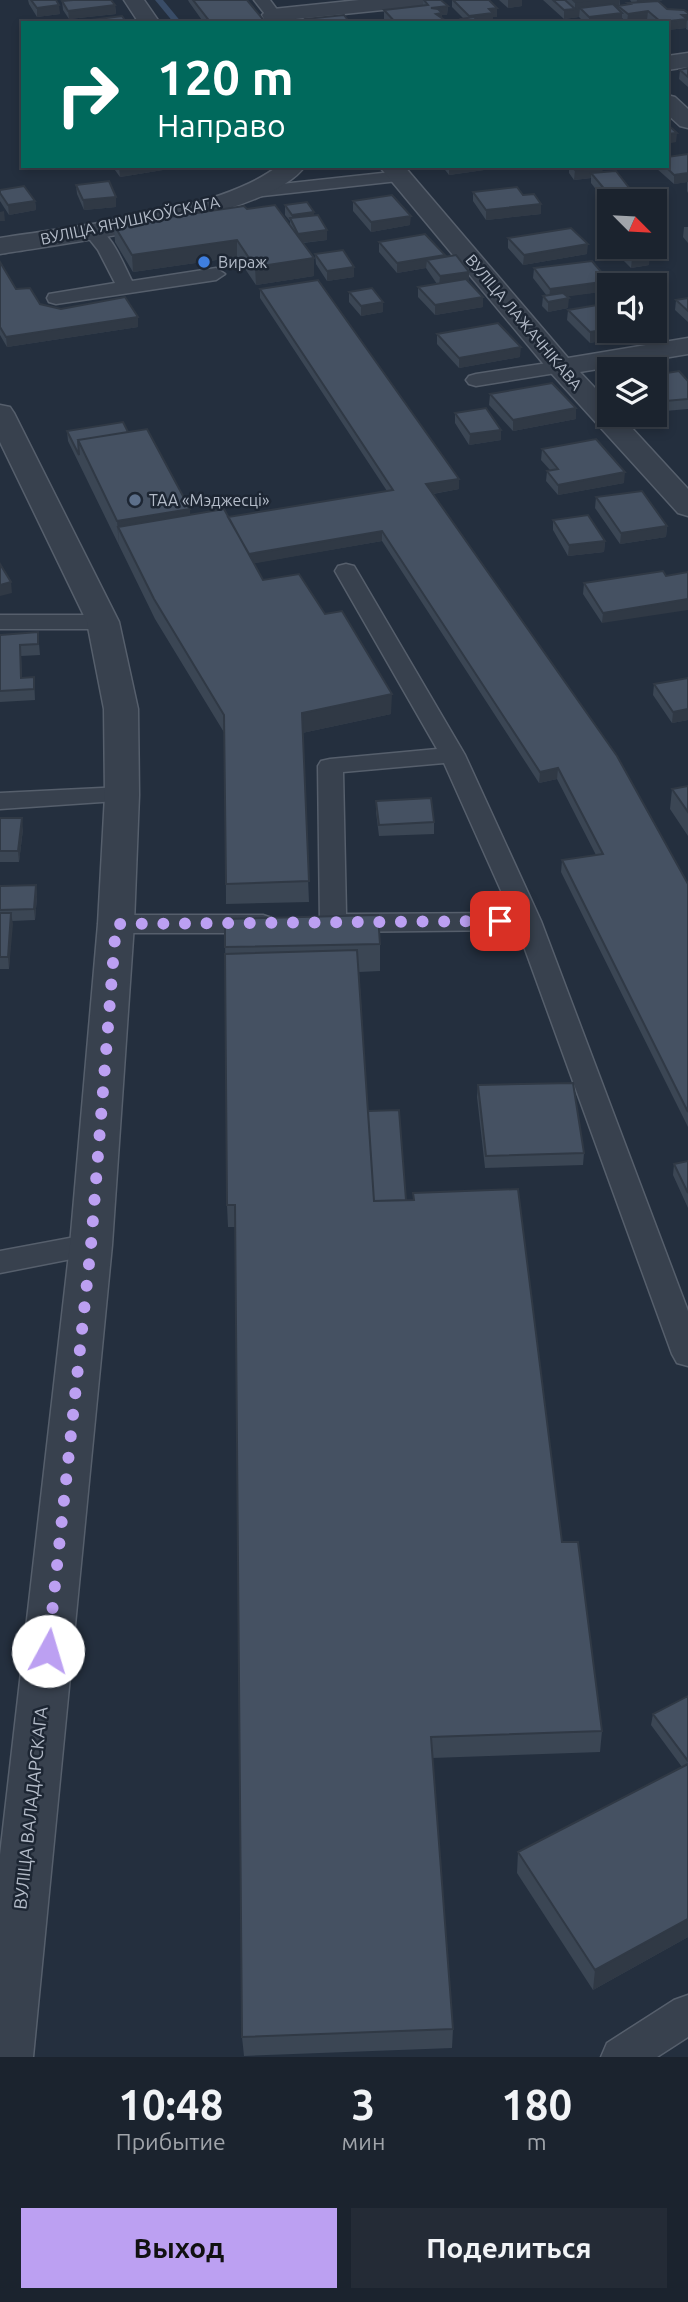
<!DOCTYPE html>
<html lang="ru">
<head>
<meta charset="utf-8">
<style>
	:root { --surface:#1b232e; --page:#242b36; --text:#f1f3f6; --muted:#a0a4aa; --line:#39404a; --accent:#bca0f2 }
	body { margin:0; font-family:Ubuntu,sans-serif; background:var(--page); color:var(--text); height:100vh; display:flex; flex-direction:column; font-size:26px; white-space:nowrap }
	* { box-sizing:border-box; margin:0 }
	p { font-size:23px; color:var(--muted) }
	.icon { flex:none; width:38px; height:38px; fill:none; stroke:currentColor; stroke-width:2; stroke-linecap:round; stroke-linejoin:round }
	.map { position:relative; height:2057px; overflow:hidden }
	.details { display:flex; flex-direction:column; background:var(--surface); flex:1 }
	.details>* { flex:none }
	.guide { position:absolute; left:21px; top:21px; width:648px; height:147px; border-radius:0px; box-shadow:0 4px 10px #0003,0 0 0 2px var(--line); background:#00695c; color:#fff; overflow:hidden }
	.needle { width:46px; rotate:114deg }
	.controls { position:absolute; left:597px; top:189px; display:grid; gap:14px }
	.controls a { display:grid; place-items:center; width:70px; height:70px; border-radius:0px; background:var(--surface); box-shadow:0 4px 10px #0003,0 0 0 2px var(--line); font-size:35px }
	.pin { position:absolute; display:grid; place-items:center; width:60px; height:60px; color:#fff; margin:-30px; border-radius:14px; box-shadow:0 4px 10px #0006 }
	.me { position:absolute; width:77px; margin:-38px; rotate:6deg; stroke-linejoin:round; filter:drop-shadow(0 0 5px #0008) }
	.turn { display:flex; align-items:center; gap:24px; height:147px; padding:0 21px; font-size:32px }
	.turn .icon { width:91px; height:91px; stroke-width:2.5 }
	.turn b { display:block; font-size:49px; line-height:60px }
	.eta { display:flex; justify-content:space-evenly; align-items:center; height:119px; text-align:center }
	.eta b { font-size:42px; font-weight:700; line-height:49px }
	.button { display:flex; gap:14px; margin-top:auto; padding:14px 21px }
	.button a { flex:1; height:80px; border-radius:0px; background:var(--accent); color:#111; font-size:28px; font-weight:700; line-height:80px; text-align:center }
	.button a+a { background:var(--page); color:var(--text) }
	.map>svg:first-child { display:block }
	.lines { fill:none; stroke-linecap:round; stroke-linejoin:round }
	.stream { fill:#394c67; fill-rule:evenodd }
	.lane-casing { stroke:#565f6c; stroke-width:3 }
	.street-casing { stroke:#565f6c; stroke-width:3 }
	.lane { fill:#38414e; fill-rule:evenodd }
	.street { fill:#38414e; fill-rule:evenodd }
	.wall { fill:#3b4654 }
	.shaded-wall { fill:#303945 }
	.building { fill:#455162; stroke:#303945; stroke-width:2 }
	.route { stroke:#bca0f2; stroke-width:12; stroke-dasharray:0 21.6 }
	.shop-dot { fill:#3f7fe0; stroke:#1d2633; stroke-width:2.5 }
	.service-dot { fill:#5c6f8a; stroke:#1d2633; stroke-width:2.5 }
	.labels { text-anchor:middle; stroke-width:5; stroke-linejoin:round; paint-order:stroke }
	.far-street-label { font-size:16px; fill:#b4bcc9; stroke:#1d2633 }
	.far-poi-label { font-size:16px; fill:#b4bcc9; stroke:#1d2633; text-anchor:start }
	.street-label { font-size:18px; fill:#b4bcc9; stroke:#1d2633 }
</style>
</head>
<body>
<div class="map">
<svg width="688" height="2057" viewBox="0 0 688 2057">
	<rect width="100%" height="100%" fill="#242f3e"/>
	<g class="lines">
		<!-- stream -->
		<path class="stream" d="M155,0H163L182,23H174Z"/>
		<defs>
			<path id="lane" d="M254,0H270L281,15L278,18H268Z
				M401,171L407,172L410,176L407,180L253,197L244,192L253,187Z
				M92,226C111,230 123,264 132,281L216,268L225,274L216,280L56,304L49,302L47,298L49,294L115,283L98,250L83,231Z
				M561,361L568,363L571,367L568,371L476,386L469,384L466,380L469,376L476,374Z
				M346,564L354,566L357,571L465,755L541,921L688,1311V1366L677,1363L672,1354L518,930L333,932L324,929L320,923L318,766L321,761L330,759L437,749L335,571L338,566ZM444,763L511,913L346,914L343,772Z
				M0,615H103L111,617L114,622L111,627L103,629H0Z
				M122,787L131,790L135,795L131,800L0,809V793Z
				M116,915H263L272,918L276,924L272,930L263,933H116L107,930L103,924L107,918Z
				M91,1234L102,1237L106,1245L102,1253L0,1273V1251Z
				M688,1995V2037L657,2057H601L607,2043L674,2000Z"/>
			<path id="street" d="M124,0H144L160,23H139Z
				M359,0H431L428,4L421,6L286,20L287,23H266L262,15L266,11L273,9Z
				M688,53V67L667,70V56Z
				M667,95L675,97L688,109V128L680,126L667,114Z
				M278,166H305C268,219 65,243 0,254V238C75,226 219,212 278,166Z
				M379,166H404L568,358L688,338V354L580,372L609,403V415H620L688,489V516L678,513L551,373Z
				M0,405L10,407L14,413L119,622L138,709L139,795L134,924L112,1245L33,2057H0V1855L70,1245L98,924L105,795L104,709L87,622L0,442Z"/>
		</defs>
		<!-- lane casing -->
		<use href="#lane" class="lane-casing"/>
		<!-- street casing -->
		<use href="#street" class="street-casing"/>
		<!-- lane -->
		<use href="#lane" class="lane"/>
		<!-- street -->
		<use href="#street" class="street"/>
	</g>
	<!-- wall -->
	<path class="wall" d="M28,0H56L60,14L37,17L29,4Z
		M188,0H247L266,23H204L189,2Z
		M423,0L448,6L447,15H442V18L449,23H388L384,19V10L423,5Z
		M452,0H489L497,17H493V20L499,23H461V19L463,18L452,7Z
		M499,0H522V6L508,8Z
		M543,0H620V6L628,5V3H632L630,0H663L658,1L667,9L688,13V30L686,29L687,23L686,28L667,30V23H650L647,20L627,23L622,18V21L611,23H585L579,17L564,19Z
		M62,1L115,5L116,14L69,19L63,10Z
		M688,68V87L679,79L680,70Z
		M688,154V193L687,191V182L674,184L656,168V166H667Z
		M112,166H163V170L120,177Z
		M442,166H491V169L449,175Z
		M569,166H602V172L630,198L605,201L591,183V178L574,180L569,173Z
		M76,185L116,197V207L84,210L77,194Z
		M0,190L35,201L36,210L9,215L0,201Z
		M473,192L523,195L541,204V214L486,220L473,201Z
		M353,201L410,225L371,232L353,211Z
		M285,205L314,212V215L327,230V240L303,243L314,258V276L256,285L237,257L133,272L115,242L114,225L247,209L290,225V221L285,215Z
		M684,227H688V243L683,237Z
		M508,238L587,254L523,265L508,248Z
		M379,242L445,255V257L469,281L483,307L435,315L418,297V287L437,284L426,268L397,273L379,252Z
		M620,247L649,265L631,268L619,256Z
		M315,254L354,277L327,281L316,264Z
		M0,262L16,289L40,304L138,327L7,347L0,335Z
		M534,268L608,291L567,296L568,308L548,312L542,306L543,296H547L533,278Z
		M260,289L459,479V489L433,494L688,884V1127L561,872L562,860L596,855L557,779L539,783L382,541L254,563L263,580L391,714L302,733L309,902L226,904L225,734L155,619L68,441L67,431L128,432L190,509V515L228,517L387,491L260,298Z
		M349,292L383,302V312L361,316L349,302Z
		M688,298V322L675,310L676,300Z
		M568,310L609,331L647,332L590,343L567,320Z
		M437,334L520,357L459,368L437,344Z
		M654,375L688,381V409L654,412Z
		M490,394L576,419L513,431L489,405Z
		M455,413L501,440L469,445L455,423Z
		M542,449L624,483L558,495L546,481L547,471L550,470L541,460Z
		M596,497L667,526L666,537L620,544L595,508Z
		M553,520L605,541L604,552L568,556L553,530Z
		M663,571L602,623L583,594L584,583Z
		M38,632L40,655L21,656L22,678L34,677L35,700L0,702V635Z
		M688,678V720L672,723L653,695L654,684Z
		M688,786V836L670,809L672,789Z
		M376,801L434,822V834L379,836L376,812Z
		M0,818L23,829L19,862H0Z
		M36,885L37,897L35,920L12,921L9,969H0V886Z
		M225,919L380,944V971L359,972L368,1111L406,1200H413V1193L562,1542L602,1731L600,1752L432,1758L453,2029L452,2048L244,2056L242,2037L236,1227H228L227,1205Z
		M478,1085L584,1153L583,1165L485,1168L477,1097Z
		M688,1161V1208L673,1175L674,1164Z
		M688,1696V1937L593,1990L517,1873L518,1852L682,1767L651,1725L653,1714Z"/>
	<!-- shaded-wall -->
	<path class="shaded-wall" d="M508,0H522V6L508,8Z
		M591,0H620L619,7L618,6L617,12L580,8L579,17L564,19V10L575,9V2Z
		M637,0H663L636,6Z
		M59,5L60,14L37,17V8Z
		M115,5L116,14L69,19L68,11Z
		M448,6L447,15H442V22L431,8Z
		M497,8V17H493V21L469,23V16L489,9Z
		M648,11L647,20L627,23L628,14Z
		M622,13V21L611,23H589V17Z
		M682,15H688V21L687,20L686,28L667,30V23H661Z
		M677,133L676,142L667,144V134Z
		M125,166H163V170L120,177L119,167Z
		M449,166H491V169L449,175Z
		M603,167L602,176L591,173V178L574,180L575,170Z
		M688,173V182L674,184V175Z
		M630,189V198L605,201L606,191Z
		M116,197V207L84,210L83,200Z
		M35,201L36,210L9,215L8,205Z
		M541,204V214L486,220V210Z
		M4,211L5,221H0V212Z
		M314,212V222L293,225L292,215Z
		M411,216L410,225L371,232V222Z
		M667,227L666,236L654,237V228Z
		M327,230V240L299,243L298,234Z
		M237,240V257L133,272L132,255Z
		M588,244L587,254L523,265L524,255Z
		M445,255V265L427,260L426,268L397,273V263Z
		M650,255L649,265L631,268L632,258Z
		M314,258V276L256,285L255,267Z
		M354,267V277L327,281V271Z
		M469,272V282L439,286L440,276Z
		M609,281L608,291L549,299L550,289Z
		M483,297V307L435,315V305Z
		M569,298L568,308L548,312V302Z
		M383,302V312L361,316V306Z
		M138,317V327L7,347L6,337Z
		M609,329V331H647L590,343V332Z
		M521,347L520,357L459,368V358Z
		M576,408V419L513,431V420Z
		M501,430V440L469,445L470,434Z
		M625,472L624,483L558,495V485Z
		M459,479V489L426,495V484Z
		M190,509L191,534L118,527L119,546L117,521Z
		M667,526L666,537L620,544L621,533Z
		M382,531V541L245,565L244,554Z
		M605,541L604,552L568,556L569,545Z
		M11,582L12,593L0,596V585Z
		M688,599V610L602,623L603,613Z
		M392,694L391,714L302,733V713Z
		M688,709V720L672,723L673,712Z
		M558,768L557,779L539,783L540,772Z
		M22,818L23,829L19,862L18,851Z
		M36,885L37,897L35,920L34,909Z
		M11,913L13,924L9,969L8,957Z
		M688,1919V1937L593,1990L595,1970Z"/>
	<!-- building -->
	<path class="building" d="M31,0H56L59,5L37,8Z
		M73,0H111L115,5L68,11L62,1Z
		M193,0H247L266,23H211Z
		M424,0H441L448,6L431,8L438,9L442,13L436,14L449,23H396L384,10L428,5Z
		M453,0H489L497,8L489,9L493,13L469,16Z
		M553,0H565L575,9L564,10Z
		M573,0H591L575,2Z
		M658,1L667,9L684,10L688,13V15H682L687,19L661,22L648,11L628,14L618,6L630,4L628,3Z
		M613,4L622,13L589,17L580,8Z
		M344,15L350,23H307L305,19Z
		M122,16L127,23L75,22Z
		M474,17L479,22L496,20L499,23H465L461,19Z
		M688,68V77L680,70Z
		M667,124L677,133L667,134Z
		M688,154V173L674,175L665,166H667V157Z
		M571,166H602L603,167L575,170Z
		M616,171L630,189L606,191L591,173Z
		M109,181L116,197L83,200L76,185Z
		M24,186L35,201L8,205L0,193V190Z
		M517,187L523,195L534,194L541,204L486,210L473,192Z
		M392,195L411,216L371,222L353,201Z
		M307,202L314,212L292,215L285,205Z
		M275,205L314,258L255,267L237,240L132,255L114,225L244,206L247,209Z
		M654,212L667,227L654,228Z
		M318,215L327,230L298,234L290,218Z
		M571,228L588,244L524,255L508,238Z
		M425,234L445,255L397,263L379,242Z
		M620,247H642L650,255L632,258Z
		M343,250L354,267L327,271L315,254Z
		M456,255L469,272L440,276L427,260Z
		M592,261L609,281L550,289L534,268Z
		M0,262L16,289L30,288L40,304L61,309L125,297L138,317L6,337L0,327Z
		M466,279L483,297L435,305L418,287Z
		M318,280L459,479L426,484L617,756L688,884V1112L562,860L603,854L558,768L540,772L382,531L249,554L228,517L393,490L260,289Z
		M372,288L383,302L361,306L349,292Z
		M563,293L569,298L548,302L543,296Z
		M688,298V311L676,300Z
		M609,303V329L590,332L568,310Z
		M498,323L521,347L459,358L437,334Z
		M679,371L688,381V399L654,402V375Z
		M552,383L576,408L513,420L490,394Z
		M486,408L501,430L470,434L455,413Z
		M123,422L128,432L78,440L79,455L67,431Z
		M147,429L190,509L117,521L78,440Z
		M596,439L625,472L558,485L547,471L558,469L542,449Z
		M642,491L667,526L621,533L596,497Z
		M224,509L263,580L299,574L325,614L342,611L392,694L302,713L309,881L226,884L224,715L154,599L118,527Z
		M588,515L605,541L569,545L553,520Z
		M0,564L11,582L0,585Z
		M663,571L666,576L688,572V599L603,613L584,583Z
		M38,632V644L20,645L21,678L34,677V689L0,691V635Z
		M688,678V709L673,712L654,684Z
		M688,786V812L672,789Z
		M431,798L434,822L379,825L376,801Z
		M0,818H22L18,851H0Z
		M36,885L34,909L0,910V886Z
		M0,913H11L8,957H0Z
		M378,915L380,944L225,947V919Z
		M357,950L374,1201L414,1200L413,1193L518,1189L562,1542H578L602,1731L431,1737L453,2029L242,2037L235,1205H227L225,954Z
		M573,1083L584,1153L486,1156L478,1085Z
		M399,1110L406,1200L374,1201L368,1111Z
		M688,1161V1193L674,1164Z
		M688,1696V1761L653,1714Z
		M688,1764V1919L595,1970L518,1852Z"/>
	<g class="lines">
		<!-- route -->
		<path class="route" d="M48,1651L91,1245L116,924L500,921"/>
	</g>
	<!-- markers -->
	<circle class="shop-dot" cx="204" cy="262" r="7"/>
	<circle class="service-dot" cx="135" cy="500" r="7"/>
	<g class="labels">
		<!-- far-street labels -->
		<g class="far-street-label">
			<text transform="translate(130 220) rotate(-12)" y="6">ВУЛІЦА ЯНУШКОЎСКАГА</text>
			<text transform="translate(524 322) rotate(50)" y="6">ВУЛІЦА ЛАЖАЧНІКАВА</text>
		</g>
		<!-- far-poi labels -->
		<g class="far-poi-label">
			<text x="218" y="268">Вираж</text>
			<text x="149" y="506">ТАА «Мэджесці»</text>
		</g>
		<!-- street labels -->
		<g class="street-label">
			<text transform="translate(31 1808) rotate(-84)" y="6">ВУЛІЦА ВАЛАДАРСКАГА</text>
		</g>
	</g>
</svg>
<div class="controls">
<a><svg class="needle" viewBox="-14 -14 28 28"><path d="M0-13l5 13h-10z" fill="#e53935"/><path d="M0 13l5-13h-10z" fill="#a0a4aa"/></svg></a>
<a><svg class="icon" aria-label="sound" viewBox="0 0 24 24"><path d="M4 9h4l5-4v14l-5-4H4zM17 9q2 3 0 6"/></svg></a>
<a><svg class="icon" aria-label="layers" viewBox="0 0 24 24"><path d="M12 4l9 5-9 5-9-5zM3 14l9 5 9-5"/></svg></a>
</div>
<div class="pin" style="left:500px;top:921px;background:#d93025"><svg class="icon" aria-label="arrive" viewBox="0 0 24 24"><path d="M6 21V4h12l-3 4 3 4H6"/></svg></div>
<svg class="me" style="left:48px;top:1651px" viewBox="-20 -20 40 40"><circle r="19" fill="#fff"/><path d="M0-13L10 11 0 6-10 11z" fill="#bca0f2"/></svg>
<div class="guide">
<div class="turn"><svg class="icon" aria-label="right" viewBox="0 0 24 24"><path d="M7 20v-9h11M14 6l5 5-5 5"/></svg><div><b>120 m</b>Направо</div></div>
</div>
</div>
<section class="details">
<div class="eta">
<div><b>10:48</b><p>Прибытие</p></div>
<div><b>3</b><p>мин</p></div>
<div><b>180</b><p>m</p></div>
</div>
<div class="button"><a>Выход</a><a>Поделиться</a></div>
</section>
</body>
</html>
